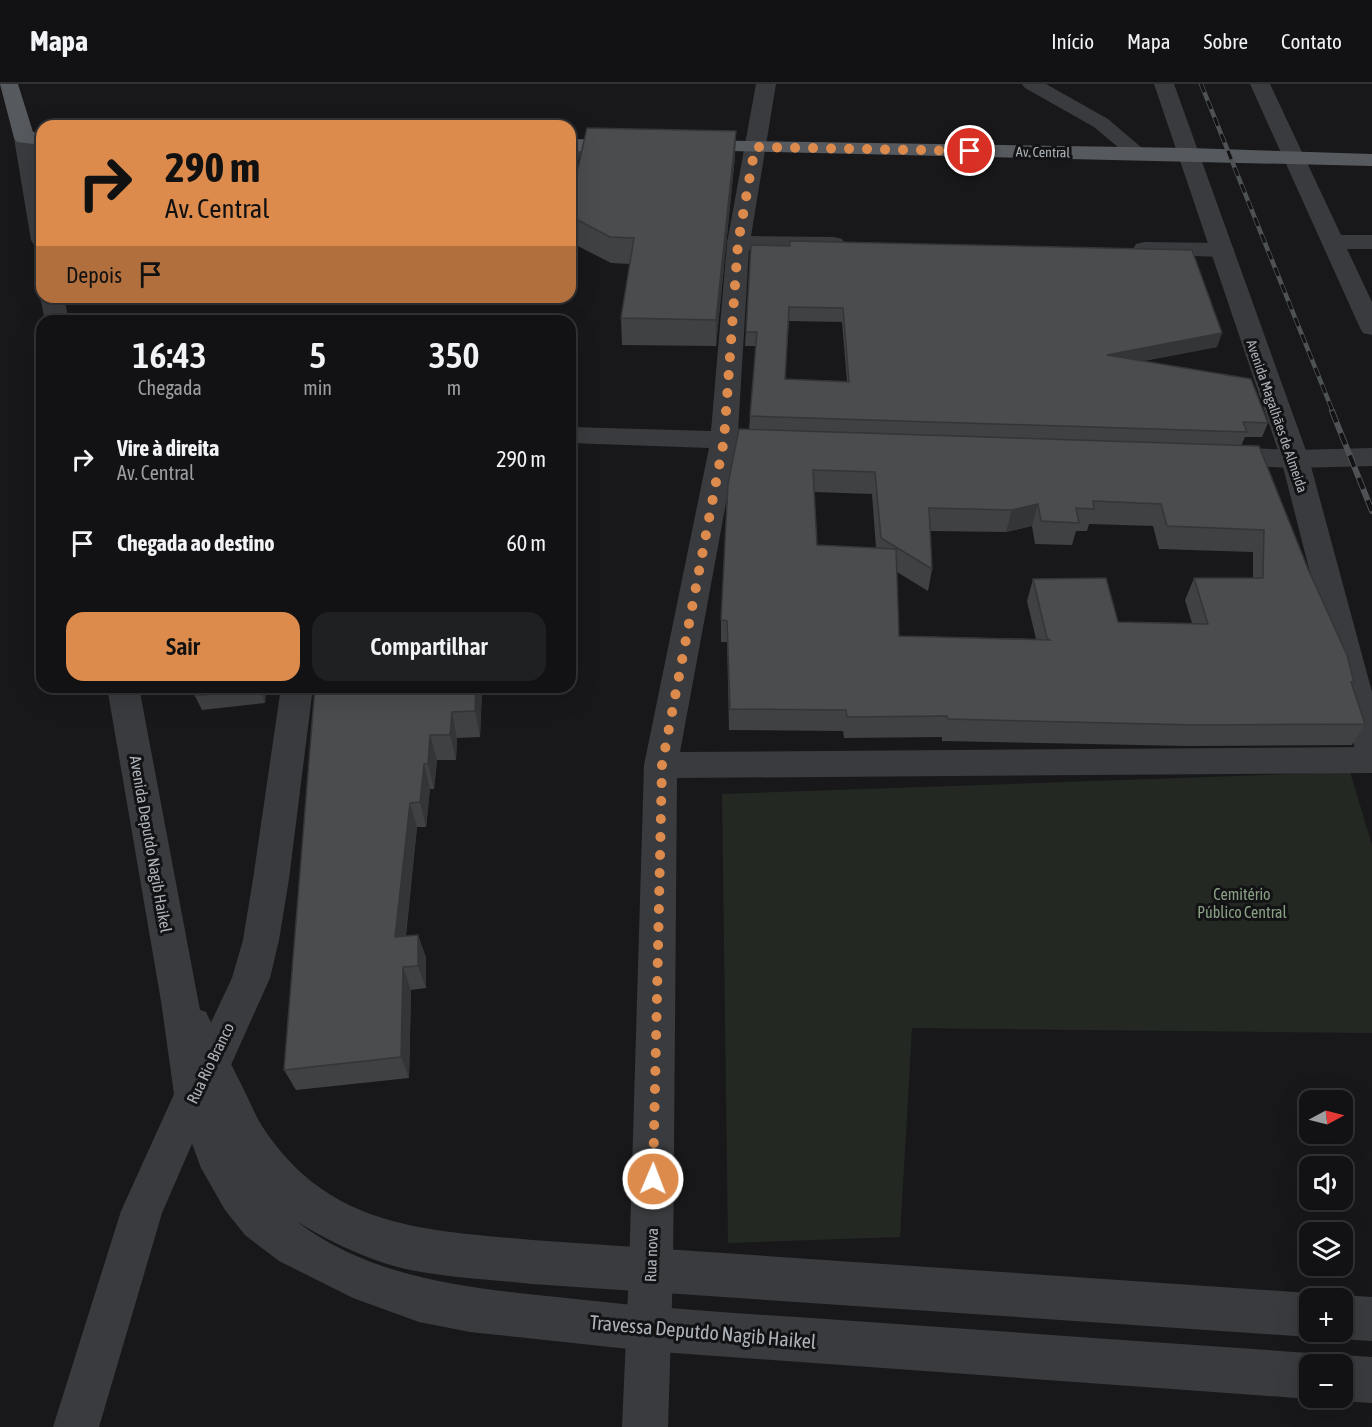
<!DOCTYPE html>
<html lang="pt">
<head>
<meta charset="utf-8">
<style>
	:root { --surface:#121214; --page:#1f2022; --text:#f1f3f6; --muted:#9c9ea0; --line:#313234; --accent:#dc8b4d }
	body { margin:0; font-family:"Asap Condensed",sans-serif; background:var(--page); color:var(--text); height:100vh; display:flex; flex-direction:column; font-size:22px; white-space:nowrap }
	* { box-sizing:border-box; margin:0 }
	p { font-size:20px; color:var(--muted) }
	.icon { flex:none; width:33px; height:33px; fill:none; stroke:currentColor; stroke-width:2; stroke-linecap:round; stroke-linejoin:round }
	.map { position:relative; flex:1; overflow:hidden }
	.panel { position:absolute; left:36px; top:231px; width:540px; height:378px; display:flex; flex-direction:column; background:var(--surface); border-radius:18px; box-shadow:0 6px 24px #0002,0 0 0 2px var(--line) }
	.panel>* { flex:none }
	.top-card { position:absolute; left:36px; top:36px; width:540px; height:183px; border-radius:18px; box-shadow:0 6px 24px #0002,0 0 0 2px var(--line); background:#dc8b4d; color:#111; overflow:hidden }
	.needle { width:39px; rotate:83deg }
	.tools { position:absolute; left:1299px; top:1006px; display:grid; gap:12px }
	.tools a { display:grid; place-items:center; width:54px; height:54px; border-radius:12px; background:var(--surface); box-shadow:0 6px 24px #0002,0 0 0 2px var(--line); font-size:30px }
	.pin { position:absolute; display:grid; place-items:center; width:51px; height:51px; color:#fff; margin:-26px; border:3px solid #fff; border-radius:50%; box-shadow:0 2px 6px #0007 }
	.me { position:absolute; width:66px; margin:-33px; rotate:1deg; stroke-linejoin:round; filter:drop-shadow(0 0 4px #0008) }
	.turn { display:flex; align-items:center; gap:21px; height:126px; padding:0 30px; font-size:27px }
	.turn .icon { width:78px; height:78px; stroke-width:2.5 }
	.turn b { display:block; font-size:42px; line-height:51px }
	.then { display:flex; align-items:center; height:57px; padding:0 30px; background:#0003; gap:12px; font-size:22px }
	.eta { display:flex; justify-content:space-evenly; align-items:center; height:102px; text-align:center }
	.eta b { font-size:36px; font-weight:600; line-height:42px }
	.button { display:flex; gap:12px; margin-top:auto; padding:12px 30px }
	.button a { flex:1; height:69px; border-radius:18px; background:var(--accent); color:#111; font-size:24px; font-weight:600; line-height:69px; text-align:center }
	.button a+a { background:var(--page); color:var(--text) }
	ul { padding:0; list-style:none }
	li { display:flex; align-items:center; gap:18px; height:84px; padding:0 30px }
	li div { flex:1 }
	li b { display:block; font-size:22px }
	li em { font-style:normal }
	header { display:flex; align-items:center; gap:36px; box-sizing:border-box; height:84px; padding:0 30px; background:var(--surface); border-bottom:2px solid var(--line) }
	header strong { font-size:28px }
	nav { display:flex; gap:33px; margin-inline-start:auto; font-size:21px }
	.map>svg:first-child { display:block }
	.green { fill:#232922 }
	.lines { fill:none; stroke-linecap:round; stroke-linejoin:round }
	.minor { fill:#393b3e; fill-rule:evenodd }
	.tertiary { fill:#393b3e; fill-rule:evenodd }
	.primary { fill:#56595d; fill-rule:evenodd }
	.rail-far1-casing { stroke:#4f5255; stroke-width:4.5 }
	.rail-casing { stroke:#4f5255; stroke-width:6 }
	.rail-far1 { stroke:#131315; stroke-width:3; stroke-dasharray:9; stroke-linecap:butt }
	.rail { stroke:#131315; stroke-width:4; stroke-dasharray:12; stroke-linecap:butt }
	.wall { fill:#404143; fill-rule:evenodd }
	.shaded-wall { fill:#343537 }
	.building { fill:#4a4c4e; stroke:#343537; stroke-width:1.5; fill-rule:evenodd }
	.route { stroke:#dc8b4d; stroke-width:10; stroke-dasharray:0 18 }
	.labels { text-anchor:middle; stroke-width:6; stroke-linejoin:round; paint-order:stroke }
	.far-street-label { font-size:14px; fill:#acb2b8; stroke:#131315 }
	.street-label { font-size:16px; fill:#acb2b8; stroke:#131315 }
	.park-label { font-size:16px; fill:#8aa085; stroke:#131315 }
	.near-street-label { font-size:20px; fill:#acb2b8; stroke:#131315 }
</style>
</head>
<body>
<header>
<strong>Mapa</strong>
<nav><a>Início</a><a>Mapa</a><a>Sobre</a><a>Contato</a></nav>
</header>
<div class="map">
<svg width="1372" height="1343" viewBox="0 0 1372 1343">
	<rect width="100%" height="100%" fill="#18181a"/>
	<!-- green -->
	<path class="green" d="M1350,688L1372,761V949L912,944L900,1153L728,1159L722,710Z"/>
	<g class="lines">
		<!-- minor -->
		<path class="minor" d="M756,0H776L751,152L834,153L842,155L845,160L842,165L834,167L749,166L738,348L754,351L758,357L754,363L736,365L680,668L1372,663V689L677,694L673,1186L668,1343H622L629,1186L644,681L709,364L570,359V343L711,347L727,159Z
			M1022,0H1046L1108,35L1149,70L1145,74L1138,76L1131,74L1094,43L1025,4Z
			M1250,0H1270L1341,151H1372V165H1347L1372,218V251L1363,249L1360,244Z
			M576,55L583,57L586,61L577,78L570,80V56Z
			M1144,158L1223,159L1231,161L1234,166L1231,171L1223,173L1136,170L1133,165L1136,160Z
			M1219,363L1295,366L1372,364V382L1295,384L1219,381L1209,378L1205,372L1209,366Z
			M281,603H313L289,795L279,856L270,894L226,992L208,1023L162,1129L99,1343H53L121,1127L180,997L198,966L232,894L243,856L253,795Z"/>
		<!-- tertiary -->
		<path class="tertiary" d="M1154,0H1174L1309,375L1372,608V682L1360,678L1356,669L1281,375Z
			M24,48L31,50L34,54L42,95V163L34,161L31,156L14,54L17,50Z
			M42,210V213H64L69,237H45L40,213Z
			M107,603H139L200,926L206,928C218,954 231,980 244,1006C250,1018 255,1031 262,1042C328,1144 423,1146 532,1156L1310,1209L1325,1215H1310V1248H1322L1310,1253L532,1200C488,1195 428,1193 387,1180C356,1170 323,1154 296,1137C376,1198 479,1205 576,1215C664,1225 752,1230 840,1236C996,1247 1153,1258 1310,1269L1327,1278L1342,1271L1372,1273V1319L1342,1317L1336,1314H1342V1281H1310V1315L647,1267L470,1248L419,1238L353,1214L279,1177L245,1151L225,1126L201,1084L174,1010L161,917Z
			M1342,1211L1372,1213V1257L1342,1255L1326,1249L1342,1248V1215H1332Z"/>
		<!-- primary -->
		<path class="primary" d="M0,0H18L33,48L42,49V61L17,58L14,54Z
			M570,55L628,56L635,58L638,62L635,66L628,68L570,67Z
			M692,56L1189,64L1372,70V82L685,66L682,62L685,58Z"/>
		<defs>
			<path id="rail-far1" d="M1201,0L1333,328"/>
			<path id="rail" d="M1332,327L1372,427"/>
		</defs>
		<!-- rail-far1 casing -->
		<use href="#rail-far1" class="rail-far1-casing"/>
		<!-- rail casing -->
		<use href="#rail" class="rail-casing"/>
		<!-- rail-far1 -->
		<use href="#rail-far1" class="rail-far1"/>
		<!-- rail -->
		<use href="#rail" class="rail"/>
	</g>
	<!-- wall -->
	<path class="wall" d="M735,72L716,262L622,261L621,234L630,180L611,179L570,158V99Z
		M790,157L1217,263L1143,277L1268,339L1262,353H1245L1241,362L1308,485L1354,599L1352,602L1365,640L1352,661L1186,662L942,657V653L844,654L843,647L729,646L727,558H721V536L749,345L756,262H745L751,161L789,162ZM789,237L842,238L847,297L785,295ZM814,408L872,410L876,464L817,461ZM1089,440L1153,442L1159,465L1253,468V494H1194L1185,516L1192,539L1118,538L1033,495L1027,517L1036,555L899,552L897,488L928,507L932,485L930,447L1006,448L1032,442L1035,460L1072,461L1076,447H1087Z
		M197,603H266L265,619L202,626L195,612Z
		M315,603L482,605L480,653L457,654L456,676H437L434,705H430L426,743H417L406,852L418,851L426,874V904L411,906L409,994L296,1006L284,986Z"/>
	<!-- shaded-wall -->
	<path class="shaded-wall" d="M736,47L735,72L716,262V236Z
		M1222,249L1217,263L1102,285L1107,271Z
		M1038,420L1032,442L1006,448L1012,426Z
		M260,603H266L265,619L260,605Z
		M476,603H482V605L480,653L475,627Z
		M452,628L457,654L456,676L450,651Z
		M430,651L437,676L434,705L428,680Z
		M424,680L430,705L426,743L420,718Z
		M410,719L417,743L403,875L395,853Z
		M418,851L426,874V904L418,882Z
		M403,883L411,906L409,994L401,973Z"/>
	<!-- building -->
	<path class="building" d="M587,44L736,47L716,236L621,234L634,154L610,153L570,132V99L577,88Z
		M790,157L1192,166L1222,249L1107,271L1251,295L1268,339L1243,338L1247,348L750,332L757,248H746L751,161L790,162ZM789,223L843,224L849,298L785,295Z
		M739,345L1259,362L1308,485L1347,571L1354,599L1351,598L1365,640L1197,641L948,635L947,632L847,633L846,626L730,625L727,537L721,536L728,400ZM813,386L875,388L881,454L932,485L929,424L1012,426L1038,420L1041,437L1079,439L1076,424L1094,425L1093,417L1161,420L1167,442L1264,446L1263,494H1194L1208,540L1118,538L1106,494L1033,495L1047,554L1050,556L899,552L896,465L817,461Z
		M197,603H260V605L195,612Z
		M315,603H476L475,627L452,628L450,651H430L428,680H424L420,718L410,719L395,853L418,851V882L403,883L401,973L284,986Z"/>
	<g class="lines">
		<!-- route -->
		<path class="route" d="M653,1095L662,681L724,356L738,159L755,63L970,67"/>
	</g>
	<g class="labels">
		<!-- far-street labels -->
		<g class="far-street-label">
			<text transform="translate(1043 68) rotate(1)" y="5">Av. Central</text>
			<text transform="translate(1277 332) rotate(71)" y="5">Avenida Magalhães de Almeida</text>
		</g>
		<!-- street labels -->
		<g class="street-label">
			<text transform="translate(151 760) rotate(80)" y="6">Avenida Deputdo Nagib Haikel</text>
			<text transform="translate(210 979) rotate(-64)" y="6">Rua Rio Branco</text>
			<text transform="translate(651 1171) rotate(-88)" y="6">Rua nova</text>
		</g>
		<!-- park labels -->
		<g class="park-label">
			<text x="1242" y="816">Cemitério<tspan x="1242" dy="18">Público Central</tspan></text>
		</g>
		<!-- near-street labels -->
		<g class="near-street-label">
			<text transform="translate(703 1248) rotate(5)" y="7">Travessa Deputdo Nagib Haikel</text>
		</g>
	</g>
</svg>
<div class="tools">
<a><svg class="needle" viewBox="-14 -14 28 28"><path d="M0-13l5 13h-10z" fill="#e53935"/><path d="M0 13l5-13h-10z" fill="#9c9ea0"/></svg></a>
<a><svg class="icon" aria-label="sound" viewBox="0 0 24 24"><path d="M4 9h4l5-4v14l-5-4H4zM17 9q2 3 0 6"/></svg></a>
<a><svg class="icon" aria-label="layers" viewBox="0 0 24 24"><path d="M12 4l9 5-9 5-9-5zM3 14l9 5 9-5"/></svg></a>
<a>+</a>
<a>−</a>
</div>
<div class="pin" style="left:970px;top:67px;background:#d93025"><svg class="icon" aria-label="arrive" viewBox="0 0 24 24"><path d="M6 21V4h12l-3 4 3 4H6"/></svg></div>
<svg class="me" style="left:653px;top:1095px" viewBox="-20 -20 40 40"><circle r="17" fill="#dc8b4d" stroke="#fff" stroke-width="3"/><path d="M0-11L8 9 0 5-8 9z" fill="#fff"/></svg>
<div class="top-card">
<div class="turn"><svg class="icon" aria-label="right" viewBox="0 0 24 24"><path d="M7 20v-9h11M14 6l5 5-5 5"/></svg><div><b>290 m</b>Av. Central</div></div>
<div class="then">Depois<svg class="icon" aria-label="arrive" viewBox="0 0 24 24"><path d="M6 21V4h12l-3 4 3 4H6"/></svg></div>
</div>
<section class="panel">
<div class="eta">
<div><b>16:43</b><p>Chegada</p></div>
<div><b>5</b><p>min</p></div>
<div><b>350</b><p>m</p></div>
</div>
<ul>
<li><svg class="icon" aria-label="right" viewBox="0 0 24 24"><path d="M7 20v-9h11M14 6l5 5-5 5"/></svg><div><b>Vire à direita</b><p>Av. Central</p></div><em>290 m</em></li>
<li><svg class="icon" aria-label="arrive" viewBox="0 0 24 24"><path d="M6 21V4h12l-3 4 3 4H6"/></svg><div><b>Chegada ao destino</b></div><em>60 m</em></li>
</ul>
<div class="button"><a>Sair</a><a>Compartilhar</a></div>
</section>
</div>
</body>
</html>
